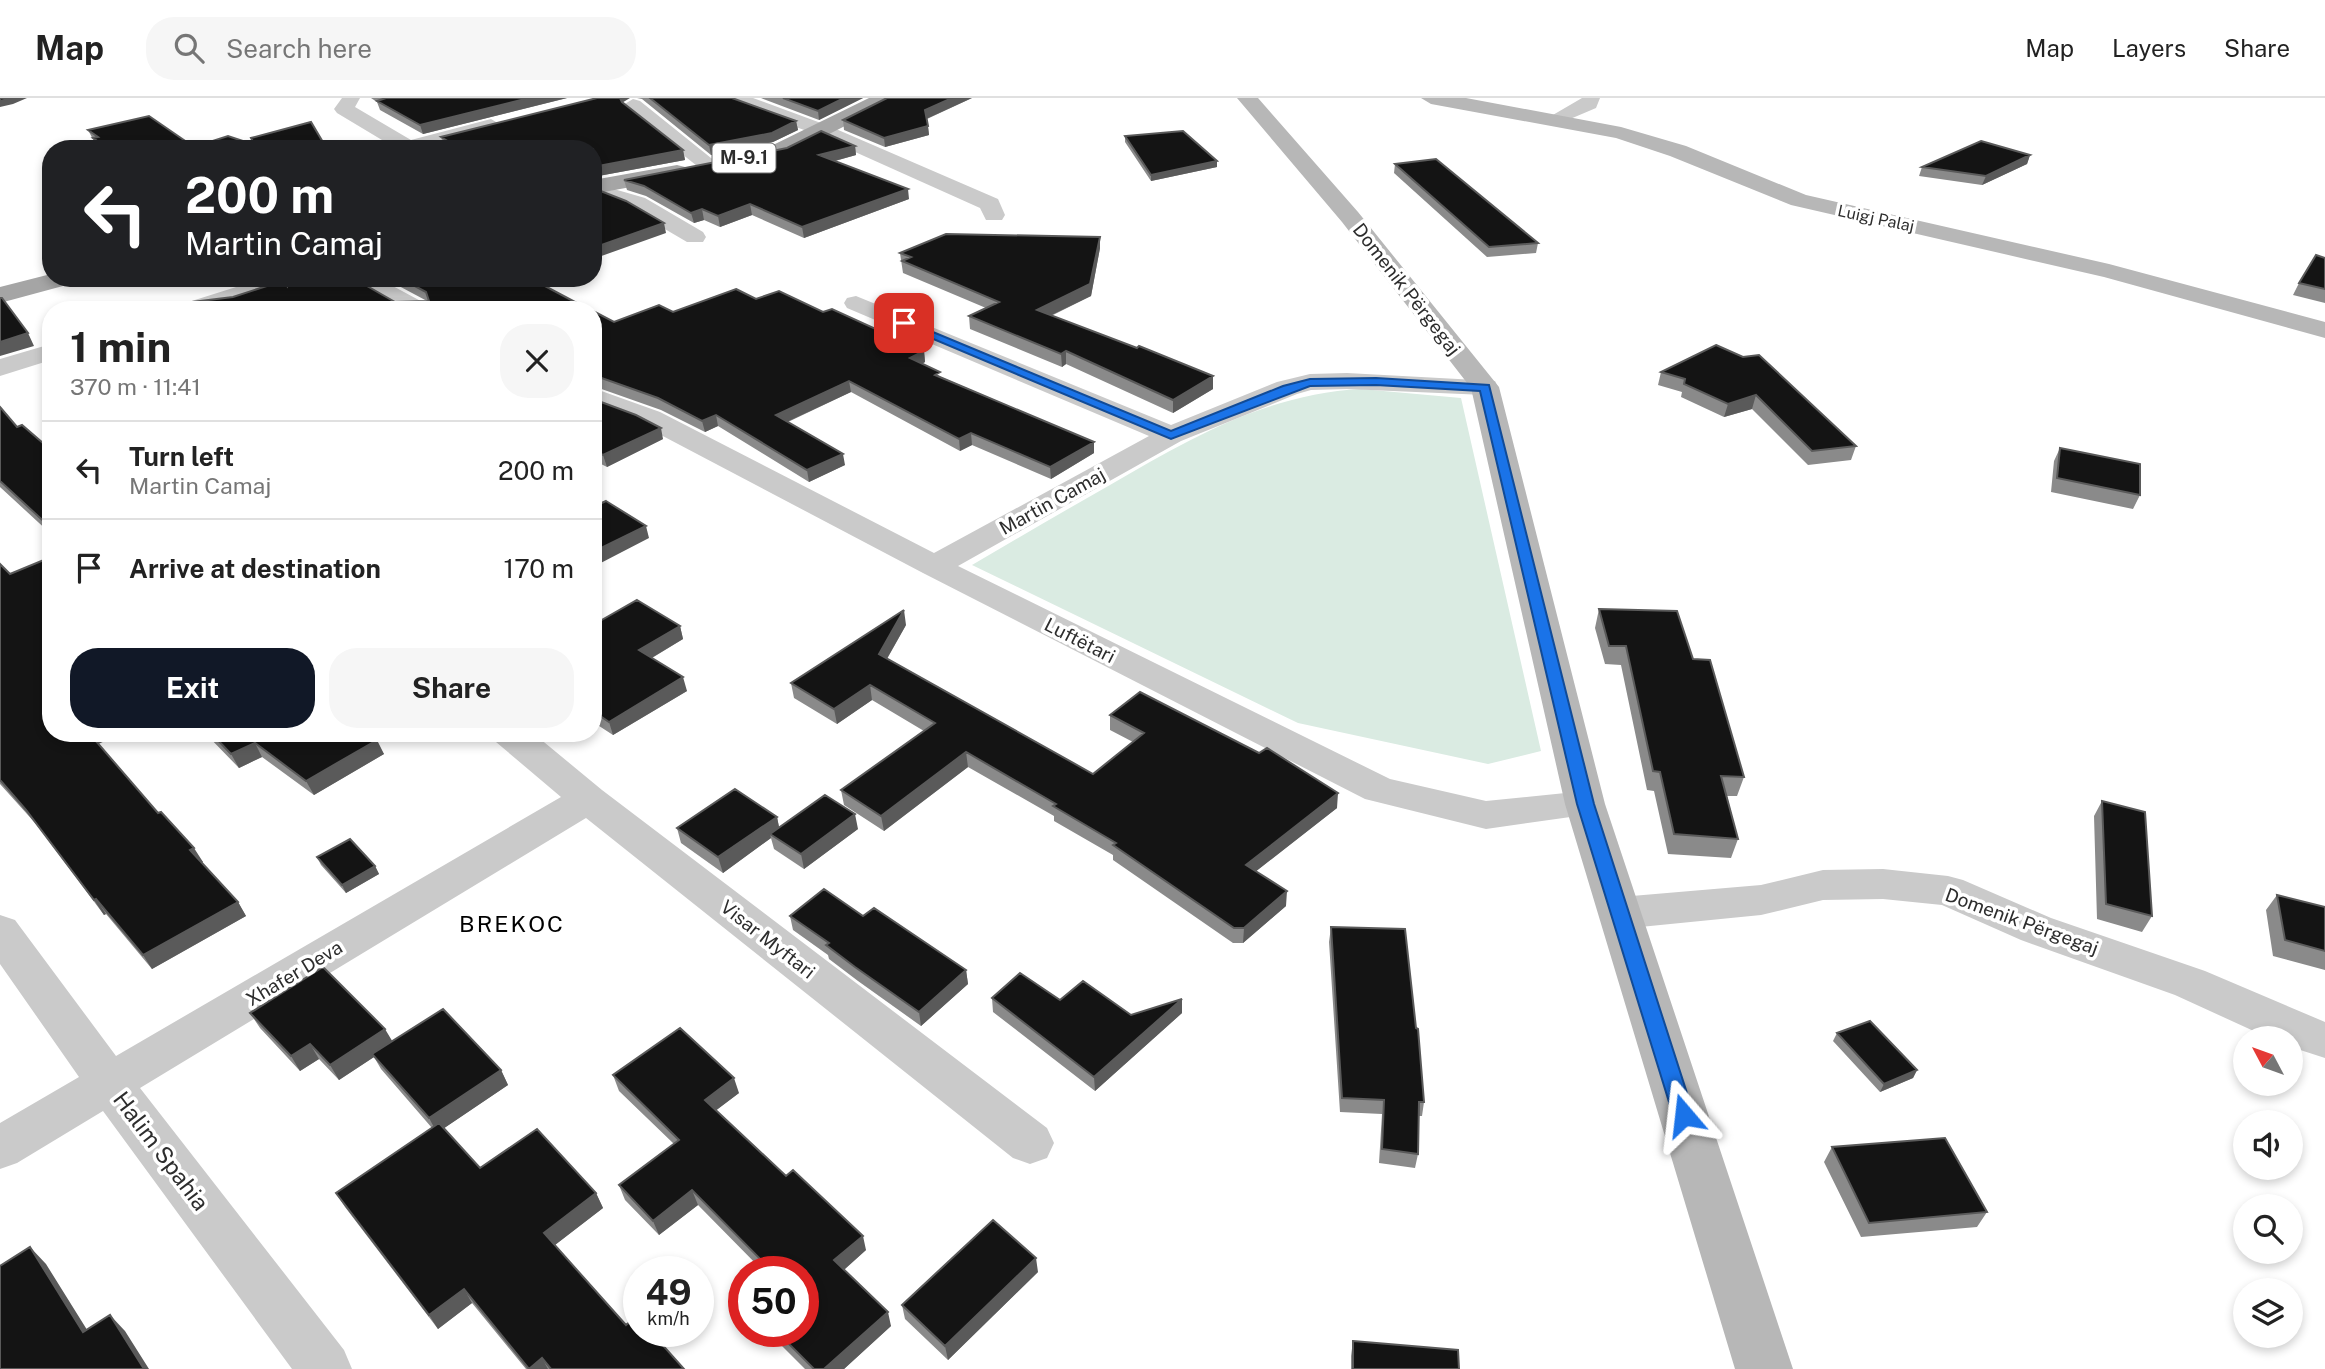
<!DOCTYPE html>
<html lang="en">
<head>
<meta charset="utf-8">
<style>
	:root { --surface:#fff; --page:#f6f6f6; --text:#222; --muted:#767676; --line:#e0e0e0; --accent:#111827 }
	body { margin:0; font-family:"Public Sans",sans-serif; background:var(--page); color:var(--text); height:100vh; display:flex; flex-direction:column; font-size:26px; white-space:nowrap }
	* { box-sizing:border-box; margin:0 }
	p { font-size:23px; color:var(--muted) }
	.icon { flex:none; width:38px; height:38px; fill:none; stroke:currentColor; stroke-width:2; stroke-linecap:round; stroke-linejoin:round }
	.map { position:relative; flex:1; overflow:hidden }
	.panel { position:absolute; left:42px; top:203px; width:560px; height:441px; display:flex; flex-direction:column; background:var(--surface); border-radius:28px; box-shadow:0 4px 10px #0003 }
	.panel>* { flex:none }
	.top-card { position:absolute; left:42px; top:42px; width:560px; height:147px; border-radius:28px; box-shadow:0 4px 10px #0003; background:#202124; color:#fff; overflow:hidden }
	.needle { width:46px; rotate:311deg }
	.buttons { position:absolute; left:2233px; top:928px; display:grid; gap:14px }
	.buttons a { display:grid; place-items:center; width:70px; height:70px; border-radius:50%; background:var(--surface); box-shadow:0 4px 10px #0003; font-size:35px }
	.speed { position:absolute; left:623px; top:1158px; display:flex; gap:14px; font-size:35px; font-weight:700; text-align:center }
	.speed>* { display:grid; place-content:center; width:91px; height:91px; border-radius:50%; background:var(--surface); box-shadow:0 4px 10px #0003; line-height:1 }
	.speed small { font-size:18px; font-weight:400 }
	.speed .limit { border:10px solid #d22; background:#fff; color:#111 }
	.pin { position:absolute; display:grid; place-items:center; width:60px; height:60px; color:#fff; margin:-30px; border-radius:14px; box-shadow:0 4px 10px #0006 }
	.me { position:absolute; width:77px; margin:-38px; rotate:343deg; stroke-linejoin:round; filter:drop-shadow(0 0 5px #0008) }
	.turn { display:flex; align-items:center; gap:24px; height:147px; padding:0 28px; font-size:32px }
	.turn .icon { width:91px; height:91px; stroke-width:2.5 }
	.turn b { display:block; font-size:49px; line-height:60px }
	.round { display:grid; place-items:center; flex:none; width:74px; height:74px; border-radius:28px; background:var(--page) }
	.head { display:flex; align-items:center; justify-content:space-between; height:119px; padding:0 28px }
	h1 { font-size:42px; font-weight:700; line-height:52px }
	.action { display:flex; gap:14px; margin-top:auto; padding:14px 28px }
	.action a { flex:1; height:80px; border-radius:28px; background:var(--accent); color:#fff; font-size:28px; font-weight:700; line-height:80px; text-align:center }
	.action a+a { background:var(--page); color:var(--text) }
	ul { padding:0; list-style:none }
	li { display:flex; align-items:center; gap:21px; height:98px; padding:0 28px; border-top:2px solid var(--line) }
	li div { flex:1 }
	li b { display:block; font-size:26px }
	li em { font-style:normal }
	header { display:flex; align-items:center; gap:42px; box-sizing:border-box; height:98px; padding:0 35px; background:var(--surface); border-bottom:2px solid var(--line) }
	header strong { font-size:33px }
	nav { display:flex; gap:38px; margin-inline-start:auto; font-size:24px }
	.search { width:490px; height:63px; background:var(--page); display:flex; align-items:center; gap:18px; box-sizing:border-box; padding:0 24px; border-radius:28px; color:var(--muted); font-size:26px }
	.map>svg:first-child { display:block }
	.green { fill:#daebe2 }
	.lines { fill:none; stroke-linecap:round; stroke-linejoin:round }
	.street { fill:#cacaca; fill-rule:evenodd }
	.secondary { fill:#b7b7b7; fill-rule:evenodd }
	.primary { fill:#a5a5a5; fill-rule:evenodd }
	.wall { fill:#8a8a8a }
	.shaded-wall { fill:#5a5a5a }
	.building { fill:#141414; stroke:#5a5a5a; stroke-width:2 }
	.route { fill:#1a73e8; stroke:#114b97; stroke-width:2 }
	.labels { text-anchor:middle; stroke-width:7; stroke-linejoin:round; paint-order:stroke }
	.far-street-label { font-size:16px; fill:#2d2d2d; stroke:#fff }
	.shield { fill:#fff; stroke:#6c6c6c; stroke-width:2 }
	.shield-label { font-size:18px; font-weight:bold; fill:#2d2d2d }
	.street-label { font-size:19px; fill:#2d2d2d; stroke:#fff }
	.quarter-label { font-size:23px; letter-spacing:2px; fill:#000; stroke:#fff }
	.near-street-label { font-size:23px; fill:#2d2d2d; stroke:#fff }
</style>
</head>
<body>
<header>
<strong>Map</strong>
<div class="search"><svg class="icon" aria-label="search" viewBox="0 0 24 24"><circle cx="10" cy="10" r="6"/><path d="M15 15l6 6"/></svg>Search here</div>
<nav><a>Map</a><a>Layers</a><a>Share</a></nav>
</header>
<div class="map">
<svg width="2325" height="1271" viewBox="0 0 2325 1271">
	<rect width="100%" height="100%" fill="#fff"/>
	<!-- green -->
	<path class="green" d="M1361,291L1461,300L1541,653L1488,666L1298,625L972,467C1018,440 1064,413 1110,387C1190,340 1267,296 1361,291Z"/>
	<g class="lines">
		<!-- street -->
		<path class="street" d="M342,0H360L355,9L411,42L491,21L501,27L498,31L423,51H397L337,15L334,11Z
			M726,0H753L829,28L998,101L1005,117L1002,122H986L980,110L815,36L728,4Z
			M1582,0H1600L1596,10L1556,27L1546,21Z
			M633,1L640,3L716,64L719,68L716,72H702L626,11L623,7Z
			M593,85L645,100L703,134L706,139L703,144H687L629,110L593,98Z
			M265,180H303L299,185L214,212H176L179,207Z
			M348,180H378L428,207L431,212H400L352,185Z
			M856,198L1171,327L1277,284L1310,276L1347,275L1495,283L1498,289L1495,295L1485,297L1347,291L1311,292L1297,296L1181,343L958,468L1390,681L1486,703L1585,693L1599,697L1604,706L1599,715L1486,731L1365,701L923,475L640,326L593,308V290L660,314L934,455L1149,338L847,210L844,205L847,200Z
			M51,246V262L0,278V261Z
			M491,635H533L602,692L1047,1030L1054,1045L1047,1060L1030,1066L1013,1060L586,720L140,990L344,1252L352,1271H292L103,1013L17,1065L0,1071V1025L79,979L0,866V817L15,822L116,958L561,699L496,644Z
			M1883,771L1948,778L1963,782L2051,820L2205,873L2325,924V960L2291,949V940H2269L2175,897L2021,842L1942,807L1883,801L1823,802L1761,817L1620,831L1605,826L1599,815L1605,804L1620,799L1761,787L1823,772Z"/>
		<!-- secondary -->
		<path class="secondary" d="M1237,0H1258L1358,114L1499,289L1605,706L1793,1271H1735L1565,706L1471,290L1342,124Z
			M1421,0H1466L1621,29L1686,48L1806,97L2109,166L2325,224V240L2104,179L1791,107L1670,58L1616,40L1431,6Z"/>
		<!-- primary -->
		<path class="primary" d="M869,0H895L892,4L788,57L733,69L725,68L722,63L725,58L773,47Z
			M677,67L685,69L688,74L685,79L593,96V82Z
			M51,176V180H77L74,185L0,205V189Z"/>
	</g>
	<!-- wall -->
	<path class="wall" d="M371,0H567L423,36L380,12L377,4Z
		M637,0H732L796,23L798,32L773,44L711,57L642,1Z
		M761,0H863L819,22Z
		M972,0L927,21L929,37L885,49L844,32L843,22Z
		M623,5L683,52L685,62L593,79V51H448L444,48L441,39Z
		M88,32L194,49L253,46L251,40L327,51H101L96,47Z
		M1125,38L1217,69L1151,83L1125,44Z
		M855,48L856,57L835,63L909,101L804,140L752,117L720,129L704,122L694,125L646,98L627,92L624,82Z
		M2030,57L2027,66L1982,87L1919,78L1922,69Z
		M1395,66L1538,145L1536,155L1487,159L1394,75Z
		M1100,139V150L1091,198L1051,218L1213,291L1173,315L1066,266L1062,269L970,231L969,218L986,210L903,175L900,155Z
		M2325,160V205L2293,197L2299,185Z
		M384,180H538L533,182L590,212H168L287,188L395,204L427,203Z
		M756,201L823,214L924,253L925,264L922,266L941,279L1094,344V355L1051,381L972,347L960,353L851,294L788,324L845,367L809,384L718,328L705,334L661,312L593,288V213L614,224Z
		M1716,247L1856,348L1851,362L1808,367L1752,311L1724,319L1681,299L1682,294L1658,287L1661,274Z
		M593,301L663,341L607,369L593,362Z
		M0,309L17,329L51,352V436L0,389Z
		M2060,350L2140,397L2133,411L2051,394L2054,363Z
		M0,466L10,476L99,646L158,715L203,764L202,765L238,804L246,818L152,871L106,816L104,817L36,726L0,686Z
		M1599,511L1693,561L1744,679L1737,698H1727L1738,741L1731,760L1668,756L1654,693L1647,692L1621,567L1605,566L1595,530Z
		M593,527L680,528L683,541L652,560L687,593L613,637L593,624Z
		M906,527L887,561L1093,676L1133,644L1110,632V617L1337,710L1256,773L1286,808L1243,845H1233L1113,762V757L1054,723V718L968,669L884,733L844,707L841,692L924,633L872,602L837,626L794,600L791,585Z
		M205,635H368L384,656L314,697L262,659L239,670Z
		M2102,703L2152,818L2142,834L2097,821L2094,718Z
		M777,719L779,729L858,731L804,771L774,751L771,740L723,775L681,745L677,730Z
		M317,759L375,768L379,776L346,795L321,767Z
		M2277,797L2325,809V872L2273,858L2266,812Z
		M790,818H863L966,872L968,886L921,928L858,883L829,861L828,857L793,832Z
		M1331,829L1424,1004L1422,1018H1419L1418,1056L1415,1070L1379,1065L1382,1016L1340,1014L1329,844Z
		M992,900L1060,902L1131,917L1182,901V915L1095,993L993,914Z
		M250,915L392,943L501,972L508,987L444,1030L480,1070L596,1095L603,1110L555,1147L626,1227L684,1271H526L472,1205L438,1231L345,1109L336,1095L432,1030L381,971L374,959L339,982L319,961L300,973L260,930Z
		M1837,935L1917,972L1913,980L1880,994L1833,943Z
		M613,977L739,995L716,1012L866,1152L844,1172L891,1228L844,1271H805L782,1248L777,1234H803V1174H764L698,1107L659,1137L625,1102L619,1087L674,1046L619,993Z
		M1832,1049L1987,1114L1977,1129L1861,1139L1824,1064Z
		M1038,1174L948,1262L905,1221L902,1207Z
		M1353,1243L1459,1271H1351V1258Z"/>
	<!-- shaded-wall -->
	<path class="shaded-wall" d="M12,0H27L13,6L0,9V3Z
		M529,0H567L423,36L420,27Z
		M619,0H630L620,6Z
		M844,0H863L819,22L818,13Z
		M952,0H972L926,21L925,12Z
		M796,23L798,32L773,44L711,57L709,47Z
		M928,28L929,37L885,49L884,40Z
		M855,48L856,57L820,67L819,57Z
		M683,52L685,62L593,79V69Z
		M2030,57L2027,66L1982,87L1986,78Z
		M1217,63V69L1151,83V77Z
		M908,91L909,101L804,140L802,129Z
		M750,106L752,117L720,129L718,118Z
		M702,111L704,122L694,125L691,115Z
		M664,125L666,135L593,161V150Z
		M1100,139V150L1091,198L1037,224V212Z
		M502,205L504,212H485Z
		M28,235L34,248L0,258V244Z
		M924,253L925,264L911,271L910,260Z
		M1066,253V266L1062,269L1061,256Z
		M1213,278V291L1173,315V302Z
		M849,283L851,294L778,328L776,317Z
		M1756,297L1752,311L1724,319L1728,306Z
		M716,317L718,328L705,334L702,323Z
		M661,330L663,341L607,369L603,357Z
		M971,335L972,347L960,353L959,341Z
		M1094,344V355L1051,381L1050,369Z
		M843,356L845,367L809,384L807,372Z
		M646,428L649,440L593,469V454Z
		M904,512L906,527L881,571L879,556Z
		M680,528L683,541L643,565L639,552Z
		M683,579L687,593L613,637L609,624Z
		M870,587L872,602L837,626L834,611Z
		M89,635H123L96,647Z
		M377,642L384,656L314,697L306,683Z
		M255,645L262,659L239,670L231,656Z
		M966,654L968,669L884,733L881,718Z
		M1338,695L1337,710L1245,782L1246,767Z
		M855,716L858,731L804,771L801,756Z
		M777,719L780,734L770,736L771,740L723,775L718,759Z
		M194,750L203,764L199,766L190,752Z
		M375,768L379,776L346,795L342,787Z
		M1287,793L1286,808L1243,845L1244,830Z
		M96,801L106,816L104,817L94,802Z
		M238,804L246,818L152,871L143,857Z
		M966,872L968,886L921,928L919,914Z
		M1182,901V915L1095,993L1094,979Z
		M385,931L394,946L372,956L374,959L339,982L330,967Z
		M310,946L319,961L300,973L291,958Z
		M501,972L508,987L437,1035L429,1020Z
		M1917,972L1913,980L1880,994L1884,986Z
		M734,980L739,995L710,1017L705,1002Z
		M692,1092L698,1107L659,1137L653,1123Z
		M596,1095L603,1110L551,1150L544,1135Z
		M863,1138L866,1152L838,1177L834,1162Z
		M30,1149L46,1166L99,1251L83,1234Z
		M1036,1160L1038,1174L948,1262L945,1248Z
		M464,1191L472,1205L438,1231L429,1217Z
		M888,1214L891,1228L844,1271H824Z
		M110,1217L125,1233L149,1271H144Z
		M542,1260L548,1271H530Z"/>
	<!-- building -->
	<path class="building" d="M0,0H12L0,3Z
		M386,0H529L420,27L377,3Z
		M597,0H620L622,4L683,52L593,69V51H461L441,39Z
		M650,0H732L796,23L772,35L709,47Z
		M783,0H844L818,13Z
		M887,0H952L925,12L928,28L884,40L843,22Z
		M149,18L194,49L228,38L255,47L251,40L311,24L327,51H109L93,40L98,39L88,32Z
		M821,33L855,48L819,57L908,91L802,129L750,106L718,118L702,111L691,115L644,88L624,82L787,50Z
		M1183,33L1217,63L1151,77L1125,38Z
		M1981,43L2030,57L1986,78L1922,69Z
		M1436,61L1538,145L1489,149L1395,66Z
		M593,90L626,103L664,125L593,150Z
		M946,136L1100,139L1090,186L1037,212L1137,250L1139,248L1213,278L1173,302L1066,253L1061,256L969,218L999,204L902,163L911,159L900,155Z
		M2316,157L2325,160V191L2299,185Z
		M290,180H353L395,204L429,203L426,194L400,180H530L590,212H513L502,205L485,212H168L192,204L233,199L282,183L287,188V181Z
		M736,191L756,201L779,193L823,214L832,211L924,253L910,260L940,274L935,277L1094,344L1050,369L971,335L959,341L849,283L776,317L843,356L807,372L716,317L702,323L658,300L593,277V251L596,250L593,249V213L614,224L659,207L673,214Z
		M0,200H2L28,235L0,244Z
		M1716,247L1743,259L1759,257L1856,348L1812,353L1756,297L1728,306L1684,286L1685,281L1661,274Z
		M593,301L636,317L661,330L603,357L593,352Z
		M0,309L17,329L22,327L51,352V430L0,383Z
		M2060,350L2140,366V397L2057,380Z
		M606,403L646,428L593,454V409Z
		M51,459V635H89L158,715L161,714L194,750L190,752L238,804L143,857L96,801L94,802L26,712L0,682V466L10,476Z
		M637,502L680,528L639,552L683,579L609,624L593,613V527Z
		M1599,511L1677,513L1693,561L1710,562L1744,679L1721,678L1738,741L1674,736L1660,674L1653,673L1626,548H1609Z
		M904,512L879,556L1093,676L1144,635L1110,617L1140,594L1259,655L1267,650L1338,695L1246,767L1287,793L1244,830H1234L1113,747L1116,745L1053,708L1056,706L966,654L881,718L841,692L935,625L870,587L834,611L791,585Z
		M211,635H368L377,642L306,683L255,645L231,656Z
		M735,691L777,719L718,759L677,730Z
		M825,697L855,716L801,756L770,736Z
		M2102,703L2145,714L2152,818L2106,806Z
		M350,741L375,768L342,787L317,759Z
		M824,791L863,818L874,810L966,872L919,914L855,869L826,847L829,845L790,818Z
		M2277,797L2325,809V853L2285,842Z
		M1331,829L1405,831L1416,930L1418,931L1424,1004H1419L1418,1056L1382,1051L1384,1002L1342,1000Z
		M323,869L385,931L330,967L310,946L291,958L250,915Z
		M1020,875L1060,902L1083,883L1131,917L1182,901L1094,979L992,900Z
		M443,911L501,972L429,1020L372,956Z
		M1870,923L1917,972L1884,986L1837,935Z
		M680,930L734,980L705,1002L786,1078L793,1072L863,1138L834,1162L888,1214L824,1271H814L777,1234H803V1210L806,1208L803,1205V1174H773L692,1092L653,1123L619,1087L679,1042L613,977Z
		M439,1025L480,1070L537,1031L596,1095L544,1135L626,1227L637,1218L639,1220V1234H651L684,1271H551L542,1260L529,1271L464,1191L429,1217L336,1095Z
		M1945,1040L1987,1114L1869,1125L1832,1049Z
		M993,1122L1036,1160L945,1248L902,1207Z
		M30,1149L83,1234L110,1217L144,1271H0V1168Z
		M1353,1243L1458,1252L1459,1271H1353Z"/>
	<!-- route -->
	<path class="route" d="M904,222L1171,333L1283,288L1310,281L1376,280L1489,287L1594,706L1694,1017L1691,1023L1684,1026L1676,1023L1673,1017L1577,706L1480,293L1376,287L1310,288L1171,341L900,227L899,225Z"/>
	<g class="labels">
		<!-- far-street labels -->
		<g class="far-street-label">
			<text transform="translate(1876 120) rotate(12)" y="6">Luigj Palaj</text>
		</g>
		<!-- shield labels -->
		<rect class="shield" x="712.5" y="45.5" width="63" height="29" rx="5"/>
		<g class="shield-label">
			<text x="744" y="66">M-9.1</text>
		</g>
		<!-- street labels -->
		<g class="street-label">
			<text transform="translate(1407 191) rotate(52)" y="7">Domenik Përgegaj</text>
			<text transform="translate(1052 403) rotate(-29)" y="7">Martin Camaj</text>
			<text transform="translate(1080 542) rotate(27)" y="7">Luftëtari</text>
			<text transform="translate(2022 823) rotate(20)" y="7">Domenik Përgegaj</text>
			<text transform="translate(768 841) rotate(38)" y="7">Visar Myftari</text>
			<text transform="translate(294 875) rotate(-31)" y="7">Xhafer Deva</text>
		</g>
		<!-- quarter labels -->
		<g class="quarter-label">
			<text x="512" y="834">BREKOC</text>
		</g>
		<!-- near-street labels -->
		<g class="near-street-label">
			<text transform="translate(161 1053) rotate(53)" y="8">Halim Spahia</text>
		</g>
	</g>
</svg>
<div class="buttons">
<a><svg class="needle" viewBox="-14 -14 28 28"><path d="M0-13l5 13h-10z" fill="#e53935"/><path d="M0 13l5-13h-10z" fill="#767676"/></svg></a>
<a><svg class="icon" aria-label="sound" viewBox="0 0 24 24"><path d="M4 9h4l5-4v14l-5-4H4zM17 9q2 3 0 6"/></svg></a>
<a><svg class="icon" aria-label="search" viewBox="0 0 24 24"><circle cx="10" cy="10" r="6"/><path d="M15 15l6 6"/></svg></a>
<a><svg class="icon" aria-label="layers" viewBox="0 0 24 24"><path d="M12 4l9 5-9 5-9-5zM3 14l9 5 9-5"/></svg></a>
</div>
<div class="speed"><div>49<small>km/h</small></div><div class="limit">50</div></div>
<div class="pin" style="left:904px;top:225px;background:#d93025"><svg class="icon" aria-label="arrive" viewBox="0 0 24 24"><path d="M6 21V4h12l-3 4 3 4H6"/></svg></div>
<svg class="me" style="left:1684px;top:1017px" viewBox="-20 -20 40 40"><path d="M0-17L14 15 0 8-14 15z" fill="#1a73e8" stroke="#fff" stroke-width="4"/></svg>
<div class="top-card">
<div class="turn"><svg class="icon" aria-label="left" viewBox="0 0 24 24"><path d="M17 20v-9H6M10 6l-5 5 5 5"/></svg><div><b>200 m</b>Martin Camaj</div></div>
</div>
<section class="panel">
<div class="head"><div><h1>1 min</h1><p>370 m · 11:41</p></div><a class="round"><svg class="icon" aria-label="close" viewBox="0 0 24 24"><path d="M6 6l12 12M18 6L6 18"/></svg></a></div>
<ul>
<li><svg class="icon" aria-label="left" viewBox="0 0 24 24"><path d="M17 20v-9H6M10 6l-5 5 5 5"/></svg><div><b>Turn left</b><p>Martin Camaj</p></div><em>200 m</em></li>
<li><svg class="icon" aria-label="arrive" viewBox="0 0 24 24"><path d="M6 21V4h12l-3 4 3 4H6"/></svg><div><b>Arrive at destination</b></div><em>170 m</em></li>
</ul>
<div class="action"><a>Exit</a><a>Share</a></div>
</section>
</div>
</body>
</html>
